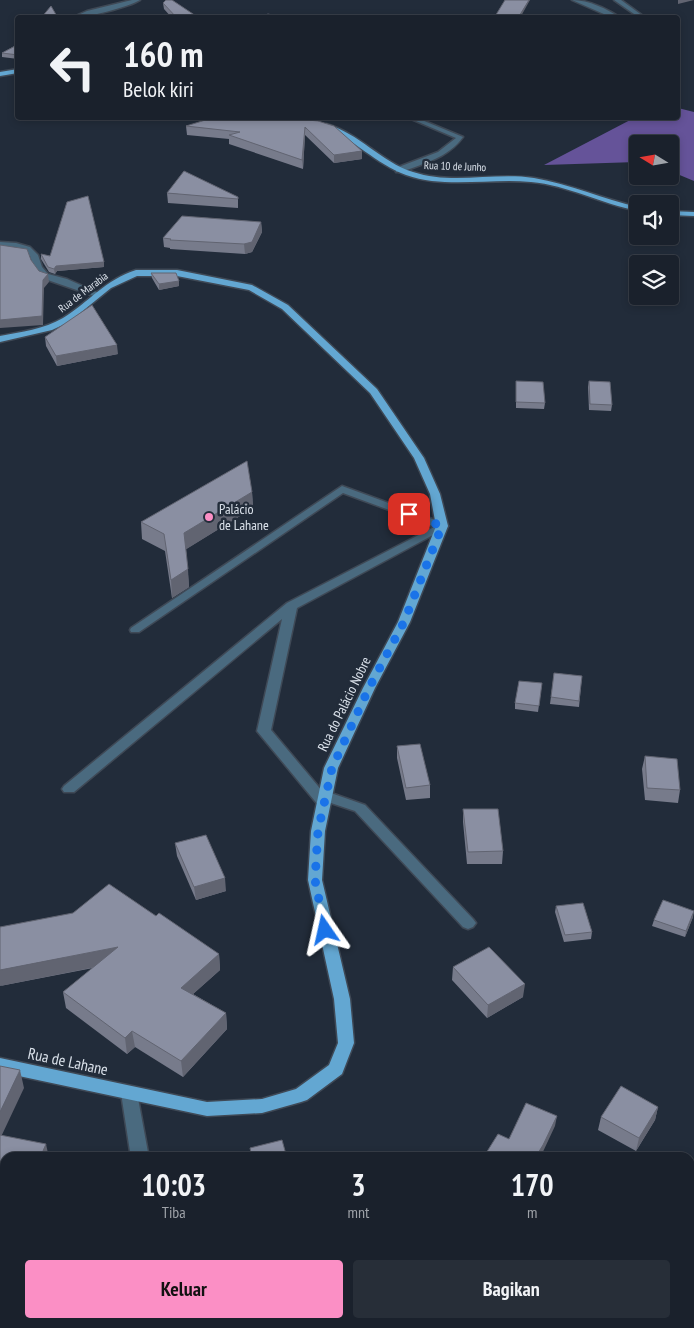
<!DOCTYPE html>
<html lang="id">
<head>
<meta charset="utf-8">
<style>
	:root { --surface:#1a212c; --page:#272e38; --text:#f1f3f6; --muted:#9fa3a9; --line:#383e48; --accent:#fb8fc5 }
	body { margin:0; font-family:"PT Sans Narrow",sans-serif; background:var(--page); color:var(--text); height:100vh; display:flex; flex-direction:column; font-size:19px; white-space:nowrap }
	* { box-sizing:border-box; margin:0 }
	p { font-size:16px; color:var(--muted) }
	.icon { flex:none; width:28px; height:28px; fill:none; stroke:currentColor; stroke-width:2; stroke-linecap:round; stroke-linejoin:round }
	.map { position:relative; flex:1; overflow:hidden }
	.details { position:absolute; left:0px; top:1152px; width:695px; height:176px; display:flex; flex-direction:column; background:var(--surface); border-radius:15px 15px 0 0; box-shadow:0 2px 8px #0003,0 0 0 1px var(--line) }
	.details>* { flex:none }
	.guide { position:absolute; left:15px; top:15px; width:665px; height:105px; border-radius:5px; box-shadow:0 2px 8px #0003,0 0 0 1px var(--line); background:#1a212c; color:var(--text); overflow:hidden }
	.needle { width:32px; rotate:281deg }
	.controls { position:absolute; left:629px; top:135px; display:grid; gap:10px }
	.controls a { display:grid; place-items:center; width:50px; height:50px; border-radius:5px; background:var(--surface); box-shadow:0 2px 8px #0003,0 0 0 1px var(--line); font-size:25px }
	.pin { position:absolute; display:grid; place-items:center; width:42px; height:42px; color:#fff; margin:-21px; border-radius:10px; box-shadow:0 2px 8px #0006 }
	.me { position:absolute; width:55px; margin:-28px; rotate:349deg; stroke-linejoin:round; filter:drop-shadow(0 0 4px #0008) }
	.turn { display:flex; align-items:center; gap:18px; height:105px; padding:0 25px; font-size:22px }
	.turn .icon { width:65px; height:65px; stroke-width:2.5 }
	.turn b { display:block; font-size:35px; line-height:42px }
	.eta { display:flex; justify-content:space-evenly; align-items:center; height:85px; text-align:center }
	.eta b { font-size:30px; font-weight:700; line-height:35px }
	.cta { display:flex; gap:10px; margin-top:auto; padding:10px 25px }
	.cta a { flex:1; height:58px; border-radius:5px; background:var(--accent); color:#111; font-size:20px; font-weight:700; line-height:58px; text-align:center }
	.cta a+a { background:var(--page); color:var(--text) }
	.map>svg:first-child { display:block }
	.forest { fill:#655399 }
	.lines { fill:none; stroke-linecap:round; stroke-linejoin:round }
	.lane-casing { stroke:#3f4956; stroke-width:3 }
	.street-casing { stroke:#3f4956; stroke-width:3 }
	.primary-casing { stroke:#3f4956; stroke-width:3 }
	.lane { fill:#4a6a7f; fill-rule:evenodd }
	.street { fill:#4a6a7f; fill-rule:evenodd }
	.primary { fill:#63a7d2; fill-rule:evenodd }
	.wall { fill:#777b8b }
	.shaded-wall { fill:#616471 }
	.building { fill:#8a8fa2; stroke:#616471 }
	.route { stroke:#1a73e8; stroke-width:9; stroke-dasharray:0 16.2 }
	.poi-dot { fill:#fb8fc5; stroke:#222c3a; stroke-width:2 }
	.labels { text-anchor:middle; stroke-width:5; stroke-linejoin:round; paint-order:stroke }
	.far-street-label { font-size:11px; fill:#dae1ea; stroke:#222c3a }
	.poi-label { font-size:14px; fill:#dae1ea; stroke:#222c3a; text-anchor:start }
	.street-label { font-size:14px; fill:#dae1ea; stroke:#222c3a }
	.near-street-label { font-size:16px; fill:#dae1ea; stroke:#222c3a }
</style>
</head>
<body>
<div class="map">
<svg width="694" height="1328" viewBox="0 0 694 1328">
	<rect width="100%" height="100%" fill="#222c3a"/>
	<!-- forest -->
	<path class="forest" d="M678,108L694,112V181L670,171V144H638L637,162L544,165L634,118H678Z"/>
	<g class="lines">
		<defs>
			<path id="lane" d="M342,486L446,524L447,526L442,529L438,528L343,493L139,632H131L130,630L131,628Z"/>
			<path id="street" d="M132,0H140C129,7 85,18 71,18L87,11Z
				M572,0C589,0 607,9 621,18H613Z
				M614,0H621L643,16L635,18L637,16Z
				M409,118H417L463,137C448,158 424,163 402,172H396V168L438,152L456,138Z
				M0,242L16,243L30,247L38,255L42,267L48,274L67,279L101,294L94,296L42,278L34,267L30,256L24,251L15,247L0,246Z
				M442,523L448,526L446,528L297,608L271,730L323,792L331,793L365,805L473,919L476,923L473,927L468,929L463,927L355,811L331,803L329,806H319L257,731L282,619L74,792H64L62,789L64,786L287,603Z
				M129,1086L135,1088L137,1093L149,1158H131L121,1093L123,1088Z
				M202,1324H223L225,1328H204Z"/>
			<path id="primary" d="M18,69V73L0,76V72Z
				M326,124C359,133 381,162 413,172C452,185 494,172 534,178C570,184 603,199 638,207V211C602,204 567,185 531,182C489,178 446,189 406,175C376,164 354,139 324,127V125Z
				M670,211L694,212V216L670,215Z
				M136,270H177L252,285L288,305L377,389L424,458L440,494L448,526L410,622L375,688L338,768L325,831L322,880L350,999L354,1043L342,1074L307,1100L301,1102L262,1113L207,1116L0,1072V1058L207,1102L262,1099L296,1089L329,1065L338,1043L334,999L308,880L311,831L324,768L363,688L398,622L436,526L430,494L414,458L370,393L282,309L249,290L177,276H137L111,288L69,322L52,330L0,342V336C21,332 44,329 63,318C89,302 105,280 136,270Z"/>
		</defs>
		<!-- lane casing -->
		<use href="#lane" class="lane-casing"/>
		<!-- street casing -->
		<use href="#street" class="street-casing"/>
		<!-- primary casing -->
		<use href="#primary" class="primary-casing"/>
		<!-- lane -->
		<use href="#lane" class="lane"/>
		<!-- street -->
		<use href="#street" class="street"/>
		<!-- primary -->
		<use href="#primary" class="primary"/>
	</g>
	<!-- wall -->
	<path class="wall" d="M163,3L199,18H172L164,9Z
		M18,44V59L2,57V53Z
		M287,118L362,159L334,163L305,135L303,169L229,144V139L187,135L186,126Z
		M167,193L238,197V208L168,203Z
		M261,222L262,232L252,252L245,254L170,249V248L164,247L163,238Z
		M41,254L104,267L57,271L55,274L49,272L41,259Z
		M151,273L179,281V286L159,290L152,278Z
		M45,337L118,354L57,366L46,346Z
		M516,381L545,403L544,409L516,408Z
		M589,381L612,405L611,411L589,410L588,387Z
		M252,492L253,508L186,549L189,587L172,598L165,551L142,539L141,522Z
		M554,673L582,676L579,707L550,704Z
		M542,683L538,712L515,709V703Z
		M397,746L430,785V798L406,800L397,758Z
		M645,756L680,790L678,803L645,800L642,769Z
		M463,809L503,851L502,864H467L463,822Z
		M175,843L226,891L196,900L177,856Z
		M556,906L592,932L591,939L564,942L555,912Z
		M156,916L219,954L220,970L193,994L226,1013L227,1029L183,1077L135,1047L127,1054L66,1008L63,992L93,968L0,986Z
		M693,917L685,937L652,926L654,920Z
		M453,967L523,997L487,1018L452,980Z
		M658,1107L655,1120L636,1151L598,1130L601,1117Z
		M625,1324H690L694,1328H624Z"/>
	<!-- shaded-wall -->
	<path class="shaded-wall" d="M529,0H530L520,18H518Z
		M678,0H694L678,4Z
		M305,127V135L303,169L302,160Z
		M362,151V159L334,163V155Z
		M261,222L262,232L252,252L245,254L244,244Z
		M104,262V267L57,271L55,274L54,269L56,266Z
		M48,274L49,282L44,288L43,325L0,328V320L43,280Z
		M179,281V286L159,290V284Z
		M117,345L118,354L57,366L56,356Z
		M252,492L253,508L185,550L184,533Z
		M188,569L189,587L172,598L171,580Z
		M225,878L226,891L196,900L194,887Z
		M694,911L693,917L685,937L686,931Z
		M118,947L121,962L0,986V970Z
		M219,954L220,970L183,1003L181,988Z
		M525,984L523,997L487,1018L488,1005Z
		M226,1013L227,1029L183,1077L181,1061Z
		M132,1031L135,1047L127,1054L125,1038Z
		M20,1070L24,1088L0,1139V1112Z
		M658,1107L655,1120L636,1151L639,1138Z
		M557,1116L555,1126L541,1156L540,1158H535Z
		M46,1144L49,1158H40Z
		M3,1194L5,1200V1218L0,1230V1202Z"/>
	<!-- building -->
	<path class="building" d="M166,0H172L199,18H177L163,3Z
		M505,0H529L518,18H494Z
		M51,6L58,18H41Z
		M268,14L284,18H258Z
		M18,44V55L2,53L17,45Z
		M212,118H287L318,121L334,126L362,151L334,155L305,127L302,160L229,135L240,132L186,126Z
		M184,171L238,197V199L167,193Z
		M88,196L104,262L56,266L54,269L48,267L41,254L50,256L67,202Z
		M182,216L261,222L252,242L244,244L170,240L171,239L163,238Z
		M0,245L27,249L31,260L39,271L48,274L43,280L42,316L0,320Z
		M151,273H176L179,281L159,284Z
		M92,305L117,345L56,356L45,337Z
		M516,381L543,382L545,403L516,402Z
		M589,381L610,382L612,405L590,404Z
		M247,461L252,492L184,533L188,569L171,580L164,534L141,522Z
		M554,673L582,676L579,701L551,697Z
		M519,681L542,683L539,706L515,703Z
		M420,744L430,785L406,788L397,746Z
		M645,756L677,759L680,790L647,788Z
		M463,809H498L503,851L468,852Z
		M206,835L225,878L194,887L175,843Z
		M109,884L156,916L159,913L219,954L181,988L226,1013L181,1061L132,1031L125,1038L63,992L118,947L0,970V927L73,913Z
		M663,900L694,911L686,931L654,920Z
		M583,903L592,932L565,935L556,906Z
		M489,947L525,984L488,1005L453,967Z
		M0,1066L20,1070L0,1112Z
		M621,1086L658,1107L639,1138L601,1117Z
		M526,1103L557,1116L543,1145L535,1158H483L498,1134L509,1139Z
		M0,1135L46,1144L40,1158H5V1194H3L0,1202Z
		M282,1140L287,1158H252L250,1148Z
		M694,1278V1328H630L627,1324H690V1281Z
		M50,1324H63L67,1328H46Z
		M164,1324H187L190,1328H166Z
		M423,1324H483V1328H422Z"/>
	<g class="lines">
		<!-- route -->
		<path class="route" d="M325,930L315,880L318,831L332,768L369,688L404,622L442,526L409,514"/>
	</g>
	<!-- markers -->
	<circle class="poi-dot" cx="209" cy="517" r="5"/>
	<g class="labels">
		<!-- far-street labels -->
		<g class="far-street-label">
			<text transform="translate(455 166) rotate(2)" y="4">Rua 10 de Junho</text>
			<text transform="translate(83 292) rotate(-37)" y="4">Rua de Marabia</text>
		</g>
		<!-- poi labels -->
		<g class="poi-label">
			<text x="219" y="514">Palácio<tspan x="219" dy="16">de Lahane</tspan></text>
		</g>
		<!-- street labels -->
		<g class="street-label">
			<text transform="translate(344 704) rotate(-64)" y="5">Rua do Palácio Nobre</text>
		</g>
		<!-- near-street labels -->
		<g class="near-street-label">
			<text transform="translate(68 1061) rotate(12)" y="6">Rua de Lahane</text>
		</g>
	</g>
</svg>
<div class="controls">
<a><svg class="needle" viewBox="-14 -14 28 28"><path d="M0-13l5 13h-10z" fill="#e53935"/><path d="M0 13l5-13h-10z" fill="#9fa3a9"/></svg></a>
<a><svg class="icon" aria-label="sound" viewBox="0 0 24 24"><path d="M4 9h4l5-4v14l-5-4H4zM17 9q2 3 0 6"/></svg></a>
<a><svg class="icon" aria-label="layers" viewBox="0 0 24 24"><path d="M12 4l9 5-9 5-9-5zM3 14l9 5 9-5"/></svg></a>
</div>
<div class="pin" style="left:409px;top:514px;background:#d93025"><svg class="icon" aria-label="arrive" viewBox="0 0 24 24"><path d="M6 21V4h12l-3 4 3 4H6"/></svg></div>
<svg class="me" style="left:325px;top:930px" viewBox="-20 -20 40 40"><path d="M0-17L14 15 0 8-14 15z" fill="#1a73e8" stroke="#fff" stroke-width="4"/></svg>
<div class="guide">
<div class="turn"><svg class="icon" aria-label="left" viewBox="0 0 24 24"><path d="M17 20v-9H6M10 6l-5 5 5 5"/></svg><div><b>160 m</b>Belok kiri</div></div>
</div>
<section class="details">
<div class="eta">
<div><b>10:03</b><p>Tiba</p></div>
<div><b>3</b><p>mnt</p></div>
<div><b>170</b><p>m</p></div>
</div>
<div class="cta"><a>Keluar</a><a>Bagikan</a></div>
</section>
</div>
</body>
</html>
